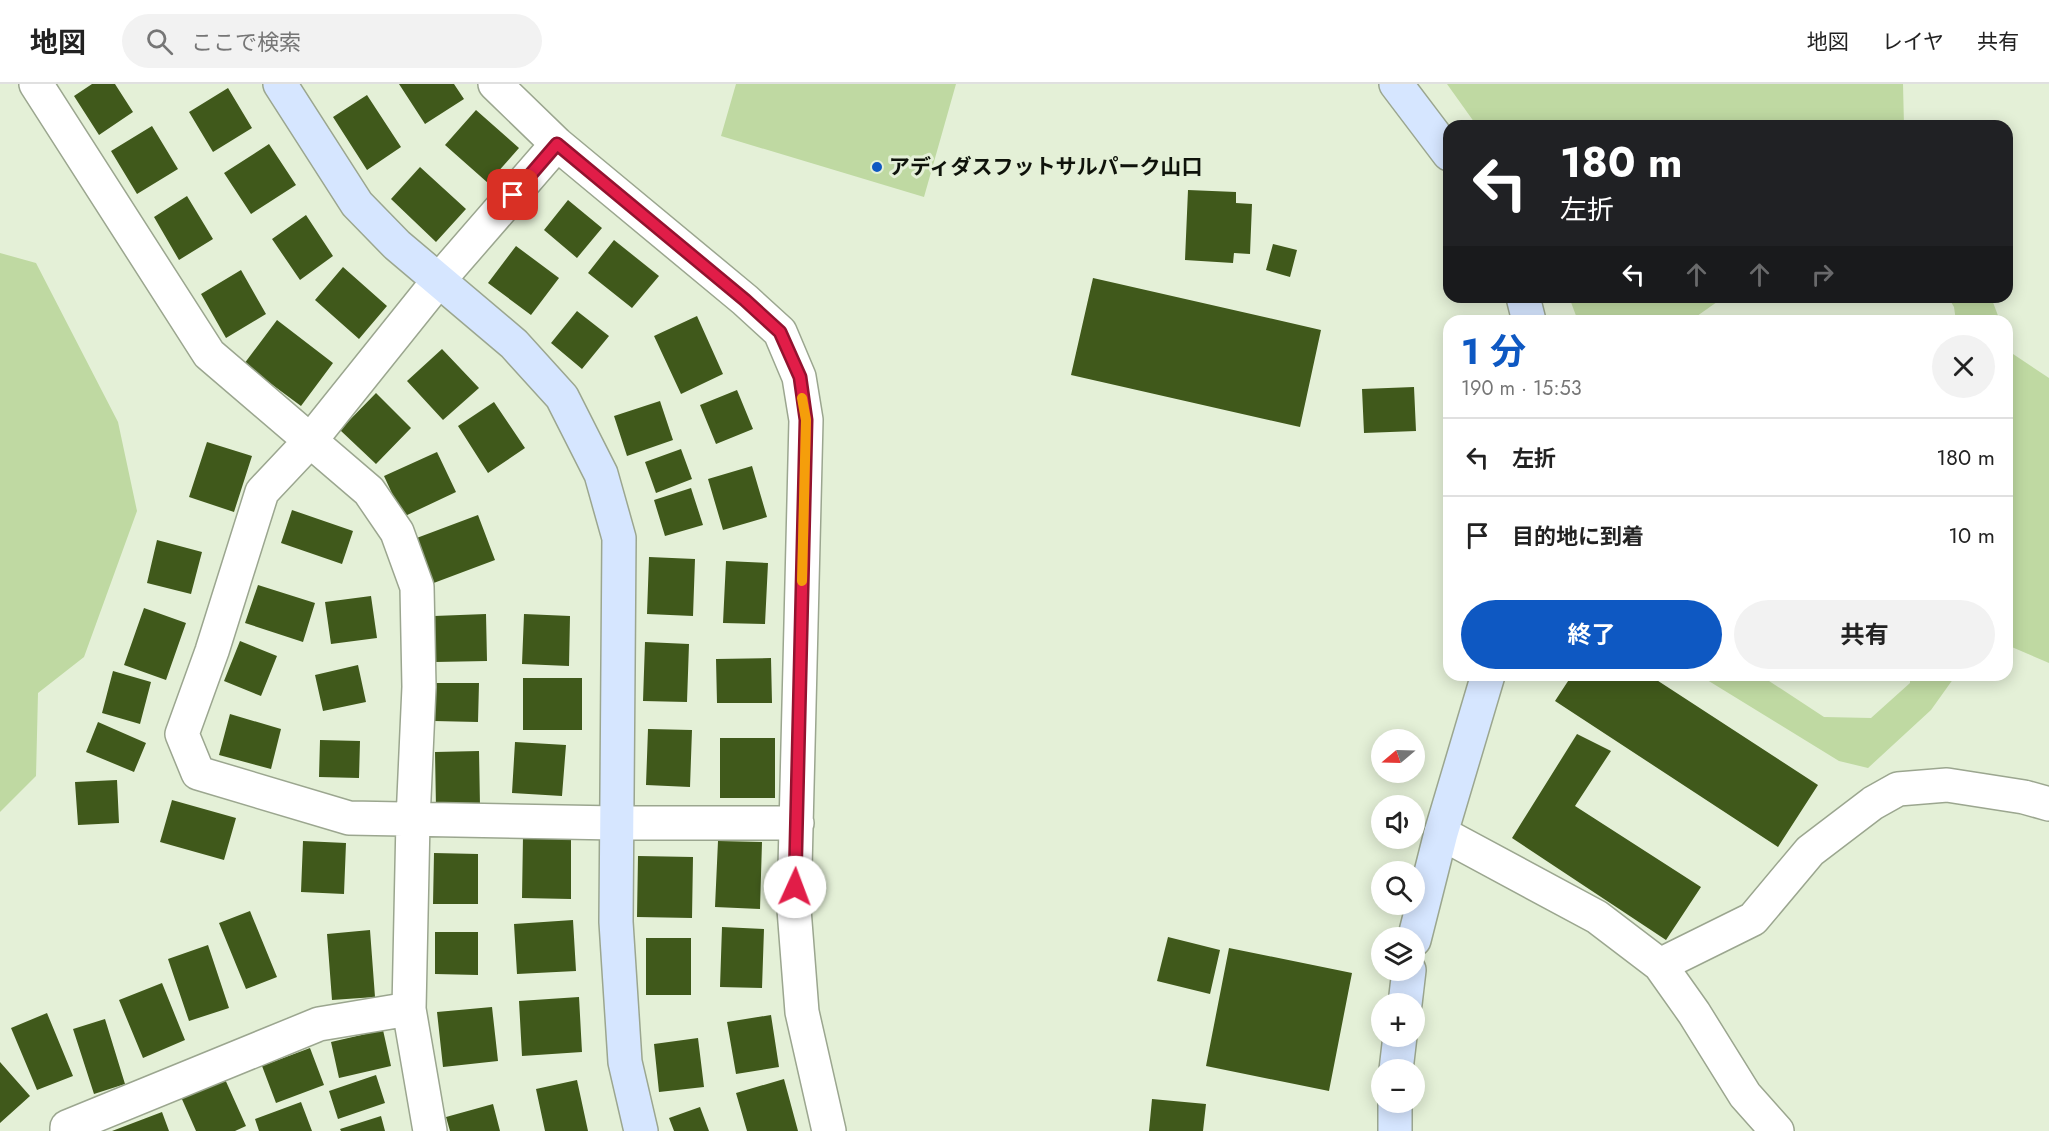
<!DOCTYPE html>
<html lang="ja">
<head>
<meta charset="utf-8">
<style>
	:root { --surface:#fff; --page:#f2f2f2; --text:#222; --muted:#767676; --line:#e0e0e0; --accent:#0e58c2 }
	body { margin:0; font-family:Jost,"Noto Sans JP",sans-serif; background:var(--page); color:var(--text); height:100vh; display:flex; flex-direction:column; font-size:22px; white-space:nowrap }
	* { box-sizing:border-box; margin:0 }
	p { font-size:20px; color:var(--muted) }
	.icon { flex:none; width:33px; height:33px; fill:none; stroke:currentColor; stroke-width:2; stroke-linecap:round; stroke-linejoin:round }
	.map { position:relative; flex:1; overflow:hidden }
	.panel { position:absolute; left:1443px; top:231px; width:570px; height:366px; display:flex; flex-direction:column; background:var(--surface); border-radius:18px; box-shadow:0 3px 15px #0003 }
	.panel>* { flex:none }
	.hud { position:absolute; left:1443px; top:36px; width:570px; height:183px; border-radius:18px; box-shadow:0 3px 15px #0003; background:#202124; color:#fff; overflow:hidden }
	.needle { width:39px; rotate:251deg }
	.controls { position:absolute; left:1371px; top:645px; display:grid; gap:12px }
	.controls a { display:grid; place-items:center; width:54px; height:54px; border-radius:50%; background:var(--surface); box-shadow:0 3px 15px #0003; font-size:30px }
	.pin { position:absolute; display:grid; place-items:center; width:51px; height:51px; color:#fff; margin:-26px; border-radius:12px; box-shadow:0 3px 9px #0006 }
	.me { position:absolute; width:66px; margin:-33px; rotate:2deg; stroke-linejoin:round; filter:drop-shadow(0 0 4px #0008) }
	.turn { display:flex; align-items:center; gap:21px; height:126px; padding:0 18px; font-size:27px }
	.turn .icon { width:78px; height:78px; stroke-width:2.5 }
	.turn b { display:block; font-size:42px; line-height:51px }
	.lanes { display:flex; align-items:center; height:57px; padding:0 18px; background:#0003; justify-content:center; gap:30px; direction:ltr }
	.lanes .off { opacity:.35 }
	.round { display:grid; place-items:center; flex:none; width:63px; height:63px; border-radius:32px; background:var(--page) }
	.head { display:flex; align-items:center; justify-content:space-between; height:102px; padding:0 18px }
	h1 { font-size:36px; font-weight:700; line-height:45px; color:var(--accent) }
	.action { display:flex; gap:12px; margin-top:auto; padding:12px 18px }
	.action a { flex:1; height:69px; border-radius:36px; background:var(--accent); color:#fff; font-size:24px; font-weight:700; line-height:69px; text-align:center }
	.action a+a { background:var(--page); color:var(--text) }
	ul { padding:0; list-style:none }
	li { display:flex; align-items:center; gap:18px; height:78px; padding:0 18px; border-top:2px solid var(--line) }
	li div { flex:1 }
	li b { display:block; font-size:22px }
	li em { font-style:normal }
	header { display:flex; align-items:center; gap:36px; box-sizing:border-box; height:84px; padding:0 30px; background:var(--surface); border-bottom:2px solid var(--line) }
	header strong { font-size:28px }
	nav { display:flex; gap:33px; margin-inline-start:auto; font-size:21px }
	.search { width:420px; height:54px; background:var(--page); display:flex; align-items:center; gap:15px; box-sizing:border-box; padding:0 21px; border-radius:33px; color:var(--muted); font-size:22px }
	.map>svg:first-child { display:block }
	.green { fill:#bfd9a2 }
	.building { fill:#40591b }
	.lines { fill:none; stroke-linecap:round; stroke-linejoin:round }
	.street-casing { stroke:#9ba68f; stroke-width:36 }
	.secondary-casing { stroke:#9ba68f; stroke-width:36 }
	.street { stroke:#fff; stroke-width:33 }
	.secondary { stroke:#d6e6ff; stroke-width:33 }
	.route-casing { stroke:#92132f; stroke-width:15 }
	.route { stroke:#e11d48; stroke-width:10 }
	.slow { stroke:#f59e0b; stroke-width:10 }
	.poi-dot { fill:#0e58c2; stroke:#e4f0d7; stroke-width:2 }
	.labels { text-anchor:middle; stroke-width:6; stroke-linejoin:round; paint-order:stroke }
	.poi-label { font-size:21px; font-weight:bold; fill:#0f130b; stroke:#e4f0d7; text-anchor:start }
</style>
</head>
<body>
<header>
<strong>地図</strong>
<div class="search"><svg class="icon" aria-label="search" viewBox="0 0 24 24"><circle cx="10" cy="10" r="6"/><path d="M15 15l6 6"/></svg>ここで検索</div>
<nav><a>地図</a><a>レイヤ</a><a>共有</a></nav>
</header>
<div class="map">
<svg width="2049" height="1047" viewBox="0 0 2049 1047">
	<rect width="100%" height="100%" fill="#e4f0d7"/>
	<!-- green -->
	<path class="green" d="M736,0H956L924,113L721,52Z
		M1447,0H1903L1904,42H1477Z
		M0,169L36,179L118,338L137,427L84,573L38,609L36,692L0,728Z
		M1569,213H1724L1690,237H1578Z
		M1948,213H1991L2000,237H1956L1954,223Z
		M2007,255L2013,270L2049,294V579L2007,561Z
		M1699,591H1760L1824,633L1871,634L1910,599V591H1956L1931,626L1868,684L1839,677Z"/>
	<!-- building -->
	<path class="building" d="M92,0H115L133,28L99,51L74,12Z
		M399,0H454L464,15L425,40Z
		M228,4L252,44L213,68L189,28Z
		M367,11L401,63L367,86L333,33Z
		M476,26L519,64L488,99L445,61Z
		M152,42L178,85L137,110L111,67Z
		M269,60L296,101L251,130L224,89Z
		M420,83L466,125L436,158L391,115Z
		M1188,106L1236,108V119L1252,120L1250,170L1234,169L1233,179L1185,176Z
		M187,112L213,155L179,176L154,133Z
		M568,116L602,144L577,174L544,146Z
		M306,131L333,172L300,196L272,155Z
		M614,156L659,192L632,224L588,189Z
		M1273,160L1297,166L1290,193L1266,186Z
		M516,162L559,194L531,231L488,199Z
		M343,183L387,222L359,255L315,216Z
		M241,186L266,230L226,254L201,210Z
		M1093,194L1321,246L1300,343L1071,291Z
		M577,227L609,252L582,285L551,259Z
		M697,232L723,290L681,310L654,252Z
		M277,236L333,279L301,322L244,280Z
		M442,265L479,304L443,336L407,297Z
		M1414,303L1416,347L1364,349L1362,305Z
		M737,306L753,345L716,360L700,321Z
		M376,309L411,344L376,380L340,346Z
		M660,317L673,356L627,372L614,332Z
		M494,318L525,364L488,389L458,342Z
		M207,358L252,372L234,428L189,413Z
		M681,365L692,395L656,409L645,378Z
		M437,368L456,408L403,433L384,392Z
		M752,382L767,433L723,446L708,395Z
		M691,404L703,441L665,452L654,416Z
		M292,426L353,447L342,480L281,459Z
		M478,431L495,476L431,500L414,455Z
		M157,456L202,468L191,510L147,499Z
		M649,473L695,475L693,532L647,530Z
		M726,477L768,479L765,540L723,539Z
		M258,501L315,519L303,558L245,539Z
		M371,512L377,554L331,560L325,518Z
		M144,524L186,539L166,596L124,581Z
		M486,530L487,577L435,578L434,532Z
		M524,530L570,532L569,582L522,580Z
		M240,557L277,572L261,612L224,597Z
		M645,558L689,560L687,618L643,617Z
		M771,574L772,619H717L716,575Z
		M358,581L366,618L323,627L315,591Z
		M113,587L151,598L140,640L102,629Z
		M1572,591H1649L1818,701L1778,763L1555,617Z
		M523,594H582V646H523Z
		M435,599H479L478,638L434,637Z
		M230,630L281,645L271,685L219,671Z
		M98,638L146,659L134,688L86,668Z
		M648,645L692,646L690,703L646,701Z
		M1577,650L1611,667L1575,722L1701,803L1666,856L1512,754Z
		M720,654H775V714H720Z
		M320,656L360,657L359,694L319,693Z
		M515,658L566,661L562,712L512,709Z
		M479,667L480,722L436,723L435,668Z
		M117,696L119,739L78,741L75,698Z
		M172,716L236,734L224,776L160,758Z
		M523,752H571V815L522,814Z
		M303,757L346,759L344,810L301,808Z
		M718,757L762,758L760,825L715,823Z
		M434,769L478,770V820H433Z
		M638,772L693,773L692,834L637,833Z
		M250,827L277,893L246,905L219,839Z
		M573,836L576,887L517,890L514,840Z
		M722,843L764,845L762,904L720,903Z
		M370,846L375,913L332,916L327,850Z
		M435,848H478V891L435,890Z
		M1168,853L1220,866L1210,910L1157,897Z
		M646,854H691V911H646Z
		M208,861L229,924L189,937L168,875Z
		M1229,864L1352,889L1329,1007L1206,982Z
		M162,899L185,956L143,974L119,916Z
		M579,913L582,968L522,972L519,917Z
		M492,923L498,977L443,983L437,928Z
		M47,929L73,992L37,1006L11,944Z
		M771,931L779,983L736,990L727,938Z
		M105,935L125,1000L94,1010L73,945Z
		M383,946L391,982L339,994L331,958Z
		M698,954L704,1003L659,1008L654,960Z
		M310,964L324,1001L276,1019L262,982Z
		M0,978L30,1012L0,1039Z
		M376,991L385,1019L338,1035L329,1007Z
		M224,993L246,1042L235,1047H196L181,1013Z
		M784,995L798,1047H747L736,1009Z
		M577,996L588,1047H545L536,1005Z
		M1152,1015L1206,1020L1203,1047H1149Z
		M301,1018L312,1047H259L255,1035Z
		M493,1020L500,1047H450L446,1033Z
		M700,1023L709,1047H674L669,1034Z
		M162,1028L169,1047H112Z
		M381,1032L385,1047H341L340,1045Z"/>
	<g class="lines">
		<defs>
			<path id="street" d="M36,0L209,270L369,407L397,448L417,503L419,603L413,736L409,925L430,1047
				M495,0L557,60L745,216L780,248L799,293L806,336L794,825L802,928L829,1047
				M557,60L439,196L310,357L262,408L212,567L182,650L198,689L349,734L616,739H797
				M1441,749L1597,833L1660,881L1694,929L1745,1011L1777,1047
				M1660,881L1753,835L1810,767L1873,719L1898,705L1947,701L2024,713L2049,720
				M67,1047V1043L319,940L409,925"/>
			<path id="secondary" d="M280,0L357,120L397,161L514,260L562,313L601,390L619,454L616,838L625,978L641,1047
				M1396,0L1449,70
				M1523,213L1529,237
				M1414,856L1441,749L1488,591
				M1405,920L1409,886
				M1396,986L1400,952
				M1395,1047V1018"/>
		</defs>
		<!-- street casing -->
		<use href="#street" class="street-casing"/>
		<!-- secondary casing -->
		<use href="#secondary" class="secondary-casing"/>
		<!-- street -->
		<use href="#street" class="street"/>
		<!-- secondary -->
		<use href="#secondary" class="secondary"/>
	</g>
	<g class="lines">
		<defs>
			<path id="route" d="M513,111L557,60L745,216L780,248L800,293L806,336L795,803"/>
		</defs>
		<!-- route casing -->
		<use href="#route" class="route-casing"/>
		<!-- route -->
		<use href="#route" class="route"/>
		<!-- slow -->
		<path class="slow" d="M802,497L806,336L802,314"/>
	</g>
	<!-- markers -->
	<circle class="poi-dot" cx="877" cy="83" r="6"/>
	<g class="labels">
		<!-- poi labels -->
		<g class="poi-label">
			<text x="889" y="90">アディダスフットサルパーク山口</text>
		</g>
	</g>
</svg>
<div class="controls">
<a><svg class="needle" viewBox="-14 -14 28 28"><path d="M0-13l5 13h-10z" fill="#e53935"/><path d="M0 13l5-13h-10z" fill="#767676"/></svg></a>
<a><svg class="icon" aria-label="sound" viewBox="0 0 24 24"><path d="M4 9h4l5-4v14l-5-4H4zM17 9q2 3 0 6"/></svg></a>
<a><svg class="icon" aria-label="search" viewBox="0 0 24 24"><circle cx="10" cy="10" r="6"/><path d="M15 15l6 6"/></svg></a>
<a><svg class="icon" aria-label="layers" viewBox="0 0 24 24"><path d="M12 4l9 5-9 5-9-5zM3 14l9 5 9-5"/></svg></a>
<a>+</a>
<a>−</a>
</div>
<div class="pin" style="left:513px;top:111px;background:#d93025"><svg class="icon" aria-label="arrive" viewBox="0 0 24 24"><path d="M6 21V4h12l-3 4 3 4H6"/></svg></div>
<svg class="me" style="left:795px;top:803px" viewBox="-20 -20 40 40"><circle r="19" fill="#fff"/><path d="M0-13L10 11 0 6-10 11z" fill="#e11d48"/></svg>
<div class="hud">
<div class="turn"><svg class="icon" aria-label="left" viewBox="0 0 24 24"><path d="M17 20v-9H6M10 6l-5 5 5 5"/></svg><div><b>180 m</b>左折</div></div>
<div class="lanes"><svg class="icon" aria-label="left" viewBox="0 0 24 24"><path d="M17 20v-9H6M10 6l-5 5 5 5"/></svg><svg class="icon off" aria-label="ahead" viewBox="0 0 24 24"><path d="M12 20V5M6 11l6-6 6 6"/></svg><svg class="icon off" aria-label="ahead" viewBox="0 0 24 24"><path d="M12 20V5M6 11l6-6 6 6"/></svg><svg class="icon off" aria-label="right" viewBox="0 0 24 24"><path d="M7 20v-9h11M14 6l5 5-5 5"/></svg></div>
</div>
<section class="panel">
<div class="head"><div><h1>1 分</h1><p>190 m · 15:53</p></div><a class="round"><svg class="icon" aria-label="close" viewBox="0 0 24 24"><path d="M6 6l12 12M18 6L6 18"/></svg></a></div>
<ul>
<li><svg class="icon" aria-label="left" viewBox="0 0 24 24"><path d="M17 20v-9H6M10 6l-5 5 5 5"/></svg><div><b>左折</b></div><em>180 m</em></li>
<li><svg class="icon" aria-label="arrive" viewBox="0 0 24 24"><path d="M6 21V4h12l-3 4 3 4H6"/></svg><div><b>目的地に到着</b></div><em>10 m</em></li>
</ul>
<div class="action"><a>終了</a><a>共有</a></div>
</section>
</div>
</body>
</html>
